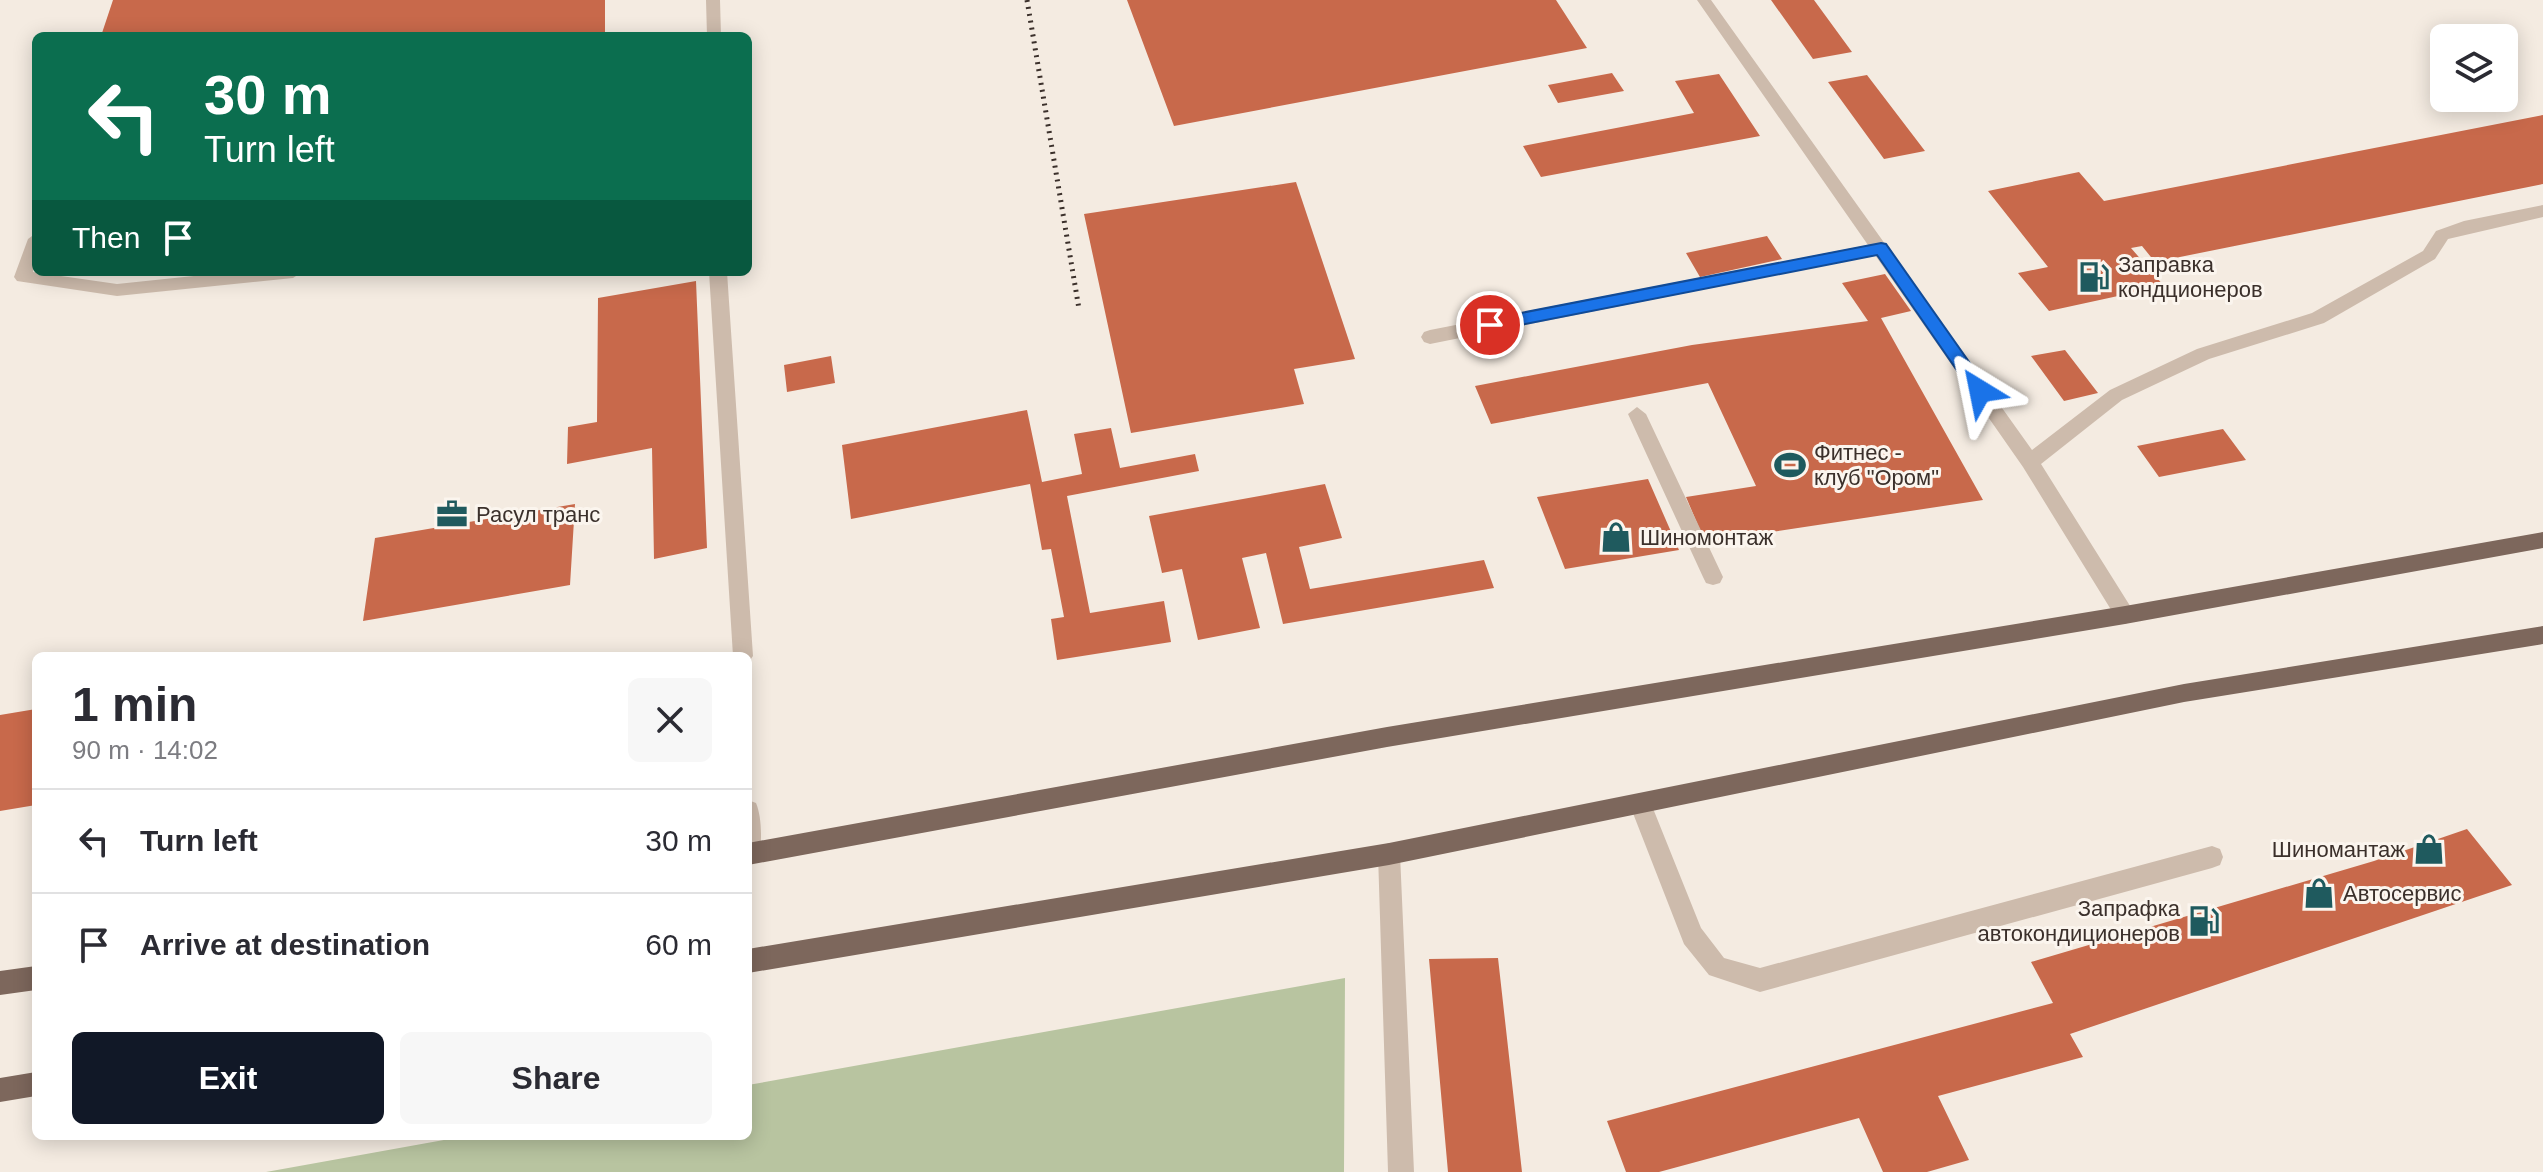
<!DOCTYPE html>
<html lang="en">
<head>
<meta charset="utf-8">
<style>
	:root { --surface:#fff; --page:#f7f7f7; --text:#2b2b33; --muted:#7c7c81; --line:#e1e1e2; --accent:#111827 }
	body { margin:0; font-family:Arial,sans-serif; background:var(--page); color:var(--text); height:100vh; display:flex; flex-direction:column; font-size:30px; white-space:nowrap }
	* { box-sizing:border-box; margin:0 }
	p { font-size:26px; color:var(--muted) }
	.icon { flex:none; width:44px; height:44px; fill:none; stroke:currentColor; stroke-width:2; stroke-linecap:round; stroke-linejoin:round }
	.map { position:relative; flex:1; overflow:hidden }
	.details { position:absolute; left:32px; top:652px; width:720px; height:488px; display:flex; flex-direction:column; background:var(--surface); border-radius:12px; box-shadow:0 4px 20px #0003 }
	.details>* { flex:none }
	.guide { position:absolute; left:32px; top:32px; width:720px; height:244px; border-radius:12px; box-shadow:0 4px 20px #0003; background:#0b6e4f; color:#fff; overflow:hidden }
	.buttons { position:absolute; left:2430px; top:24px; display:grid; gap:16px }
	.buttons a { display:grid; place-items:center; width:88px; height:88px; border-radius:12px; background:var(--surface); box-shadow:0 4px 20px #0003; font-size:40px }
	.pin { position:absolute; display:grid; place-items:center; width:68px; height:68px; color:#fff; margin:-34px; border:4px solid #fff; border-radius:50%; box-shadow:0 2px 8px #0007 }
	.me { position:absolute; width:88px; margin:-44px; rotate:325deg; stroke-linejoin:round; filter:drop-shadow(0 0 6px #0008) }
	.turn { display:flex; align-items:center; gap:28px; height:168px; padding:0 40px; font-size:36px }
	.turn .icon { width:104px; height:104px; stroke-width:2.5 }
	.turn b { display:block; font-size:56px; line-height:68px }
	.then { display:flex; align-items:center; height:76px; padding:0 40px; background:#0003; gap:16px; font-size:30px }
	.round { display:grid; place-items:center; flex:none; width:84px; height:84px; border-radius:12px; background:var(--page) }
	.overview { display:flex; align-items:center; justify-content:space-between; height:136px; padding:0 40px }
	h1 { font-size:48px; font-weight:700; line-height:60px }
	.action { display:flex; gap:16px; margin-top:auto; padding:16px 40px }
	.action a { flex:1; height:92px; border-radius:12px; background:var(--accent); color:#fff; font-size:32px; font-weight:700; line-height:92px; text-align:center }
	.action a+a { background:var(--page); color:var(--text) }
	ul { padding:0; list-style:none }
	li { display:flex; align-items:center; gap:24px; height:104px; padding:0 40px; border-top:2px solid var(--line) }
	li div { flex:1 }
	li b { display:block; font-size:30px }
	li em { font-style:normal }
	.map>svg:first-child { display:block }
	.green { fill:#b8c4a0 }
	.building { fill:#c8694b }
	.lines { fill:none; stroke-linecap:round; stroke-linejoin:round }
	.minor { fill:#cdbbac; fill-rule:evenodd }
	.major { fill:#7d675c; fill-rule:evenodd }
	.rail { stroke:#3b302b; stroke-width:5; stroke-dasharray:2 5; stroke-linecap:butt }
	.route { fill:#1a73e8; stroke:#114b97; stroke-width:2 }
	.labels { text-anchor:middle; stroke-width:6; stroke-linejoin:round; paint-order:stroke }
	.poi-label { font-size:22px; fill:#3b302b; stroke:#fbf5ee; text-anchor:start }
</style>
</head>
<body>
<div class="map">
<svg width="2543" height="1172" viewBox="0 0 2543 1172">
	<rect width="100%" height="100%" fill="#f4ebe1"/>
	<!-- green -->
	<path class="green" d="M1345,978L1344,1172H266L466,1136H748V1085Z"/>
	<!-- building -->
	<path class="building" d="M113,0H605V36H101Z
		M1127,0H1556L1587,48L1174,126Z
		M1771,0H1814L1852,52L1813,59Z
		M1612,73L1624,91L1558,103L1548,85Z
		M1719,74L1760,136L1541,177L1523,146L1694,113L1675,81Z
		M1867,75L1925,151L1884,159L1828,82Z
		M2543,115V184L2155,262L2142,246L2131,248L2164,286L2049,311L2018,273L2048,267L1988,191L2079,172L2104,201Z
		M1296,182L1355,359L1294,369L1304,404L1131,433L1084,214Z
		M1767,236L1782,259L1700,277L1686,253Z
		M1885,274L1911,311L1881,318L1983,500L1705,542L1686,497L1756,486L1708,383L1491,424L1475,386L1692,345L1868,321L1842,283Z
		M696,281L707,548L654,559L652,448L567,464L568,427L597,422L598,298Z
		M2065,350L2098,393L2064,401L2031,356Z
		M831,356L835,383L787,392L784,365Z
		M1027,410L1042,482L1082,474L1074,434L1111,428L1120,468L1195,454L1199,471L1067,496L1090,613L1164,601L1171,642L1057,660L1051,619L1064,617L1051,549L1042,550L1030,484L851,519L842,445Z
		M2223,429L2246,460L2159,477L2137,446Z
		M1648,479L1679,550L1565,569L1537,497Z
		M1325,484L1342,538L1299,547L1310,589L1484,560L1494,588L1283,624L1266,553L1242,558L1260,628L1198,640L1182,569L1162,573L1149,516Z
		M575,504L570,585L363,621L375,538Z
		M36,709V805L0,811V715Z
		M2467,829L2512,885L2070,1034L2083,1057L1938,1096L1969,1160L1927,1172H1883L1859,1118L1659,1172H1626L1607,1121L2053,1003L2031,962L2374,861Z
		M1498,958L1522,1172H1448L1429,959Z"/>
	<g class="lines">
		<!-- minor -->
		<path class="minor" d="M706,0H720L721,36H707Z
			M1697,0H1711L2032,450L2110,390L2197,349L2312,313L2423,251L2436,231L2464,221L2543,205V217L2448,239L2435,259L2324,323L2209,359L2122,400L2041,464L2132,609L2135,615L2132,621L2125,624L2118,621L2023,467L1875,255L1430,344L1424,342L1421,337L1424,332L1430,330L1868,245Z
			M36,233L33,272L117,284L232,272H302L293,278L117,296L17,281L14,277L28,239Z
			M709,272H727L753,656L748,663V656H733Z
			M1637,407L1646,414L1723,577L1720,583L1713,585L1706,583L1703,577L1628,414Z
			M1640,793L1648,796L1701,928L1724,958L1760,968L2212,846L2220,849L2223,857L2220,865L2212,868L1760,992L1709,975L1684,944L1629,803L1632,796Z
			M748,800L756,803C762,817 763,846 757,861L749,864Z
			M1389,843L1397,846L1400,854L1414,1172H1388L1378,854L1381,846Z"/>
		<!-- major -->
		<path class="major" d="M2543,532V548L2125,624L1387,747L748,865V843L1387,727L2125,606Z
			M2543,626V644L2184,702L1389,865L748,973V949L1389,843L2184,684Z
			M36,966V990L0,995V971Z
			M36,1072V1096L0,1102V1078Z"/>
		<!-- rail -->
		<path class="rail" d="M1027,0L1079,309"/>
	</g>
	<!-- route -->
	<path class="route" d="M1881,243L1886,244L1986,386L1988,391L1986,395H1974L1877,255L1490,331L1482,325L1490,319Z"/>
	<!-- icons -->
	<defs>
		<symbol id="fuel-bare" viewBox="-9 -9 18 18"><path d="M-5.5-6h7V0h2V4h1.3V-2.5L3-4.5l.8-.8L6-3V5H2.5V1h-1V6h-7ZM-4.2-4.7v3.2H.2V-4.7Z" fill="#1f5a5e" stroke="#fbf5ee" stroke-width="2.5" paint-order="stroke"/></symbol>
		<symbol id="stadium-bare" viewBox="-9 -9 18 18"><path d="M0-5a6.5 5 0 1 0 0 10a6.5 5 0 1 0 0-10ZM-3.5-1.8h7v3.6h-7Z" fill="#1f5a5e" stroke="#fbf5ee" stroke-width="2.5" paint-order="stroke"/></symbol>
		<symbol id="office-bare" viewBox="-9 -9 18 18"><path d="M-6-3h4V-5.5h4V-3h4V5H-6ZM-1-4.5V-3h2v-1.5ZM-6 0V1H6V0Z" fill="#1f5a5e" stroke="#fbf5ee" stroke-width="2.5" paint-order="stroke"/></symbol>
		<symbol id="shop-bare" viewBox="-9 -9 18 18"><path d="M-5-2.5h2.3a2.7 3.5 0 0 1 5.4 0H5L5.5 6h-11ZM-1.5-2.5h3a1.5 2.3 0 0 0-3 0Z" fill="#1f5a5e" stroke="#fbf5ee" stroke-width="2.5" paint-order="stroke"/></symbol>
	</defs>
	<g fill-rule="evenodd">
		<use href="#fuel-bare" x="2072" y="255" width="44" height="44"/>
		<use href="#stadium-bare" x="1768" y="443" width="44" height="44"/>
		<use href="#office-bare" x="430" y="492" width="44" height="44"/>
		<use href="#shop-bare" x="1594" y="515" width="44" height="44"/>
		<use href="#shop-bare" x="2407" y="827" width="44" height="44"/>
		<use href="#shop-bare" x="2297" y="871" width="44" height="44"/>
		<use href="#fuel-bare" x="2182" y="899" width="44" height="44"/>
	</g>
	<g class="labels">
		<!-- poi labels -->
		<g class="poi-label">
			<text x="2118" y="272">Заправка<tspan x="2118" dy="25">кондционеров</tspan></text>
			<text x="1814" y="460">Фитнес -<tspan x="1814" dy="25">клуб "Ором"</tspan></text>
			<text x="476" y="522">Расул транс</text>
			<text x="1640" y="545">Шиномонтаж</text>
			<text x="2405" y="857" text-anchor="end">Шиномантаж</text>
			<text x="2343" y="901">Автосервис</text>
			<text x="2180" y="916" text-anchor="end">Запрафка<tspan x="2180" dy="25">автокондиционеров</tspan></text>
		</g>
	</g>
</svg>
<div class="buttons">
<a><svg class="icon" aria-label="layers" viewBox="0 0 24 24"><path d="M12 4l9 5-9 5-9-5zM3 14l9 5 9-5"/></svg></a>
</div>
<div class="pin" style="left:1490px;top:325px;background:#d93025"><svg class="icon" aria-label="arrive" viewBox="0 0 24 24"><path d="M6 21V4h12l-3 4 3 4H6"/></svg></div>
<svg class="me" style="left:1980px;top:391px" viewBox="-20 -20 40 40"><path d="M0-17L14 15 0 8-14 15z" fill="#1a73e8" stroke="#fff" stroke-width="4"/></svg>
<div class="guide">
<div class="turn"><svg class="icon" aria-label="left" viewBox="0 0 24 24"><path d="M17 20v-9H6M10 6l-5 5 5 5"/></svg><div><b>30 m</b>Turn left</div></div>
<div class="then">Then<svg class="icon" aria-label="arrive" viewBox="0 0 24 24"><path d="M6 21V4h12l-3 4 3 4H6"/></svg></div>
</div>
<section class="details">
<div class="overview"><div><h1>1 min</h1><p>90 m · 14:02</p></div><a class="round"><svg class="icon" aria-label="close" viewBox="0 0 24 24"><path d="M6 6l12 12M18 6L6 18"/></svg></a></div>
<ul>
<li><svg class="icon" aria-label="left" viewBox="0 0 24 24"><path d="M17 20v-9H6M10 6l-5 5 5 5"/></svg><div><b>Turn left</b></div><em>30 m</em></li>
<li><svg class="icon" aria-label="arrive" viewBox="0 0 24 24"><path d="M6 21V4h12l-3 4 3 4H6"/></svg><div><b>Arrive at destination</b></div><em>60 m</em></li>
</ul>
<div class="action"><a>Exit</a><a>Share</a></div>
</section>
</div>
</body>
</html>
